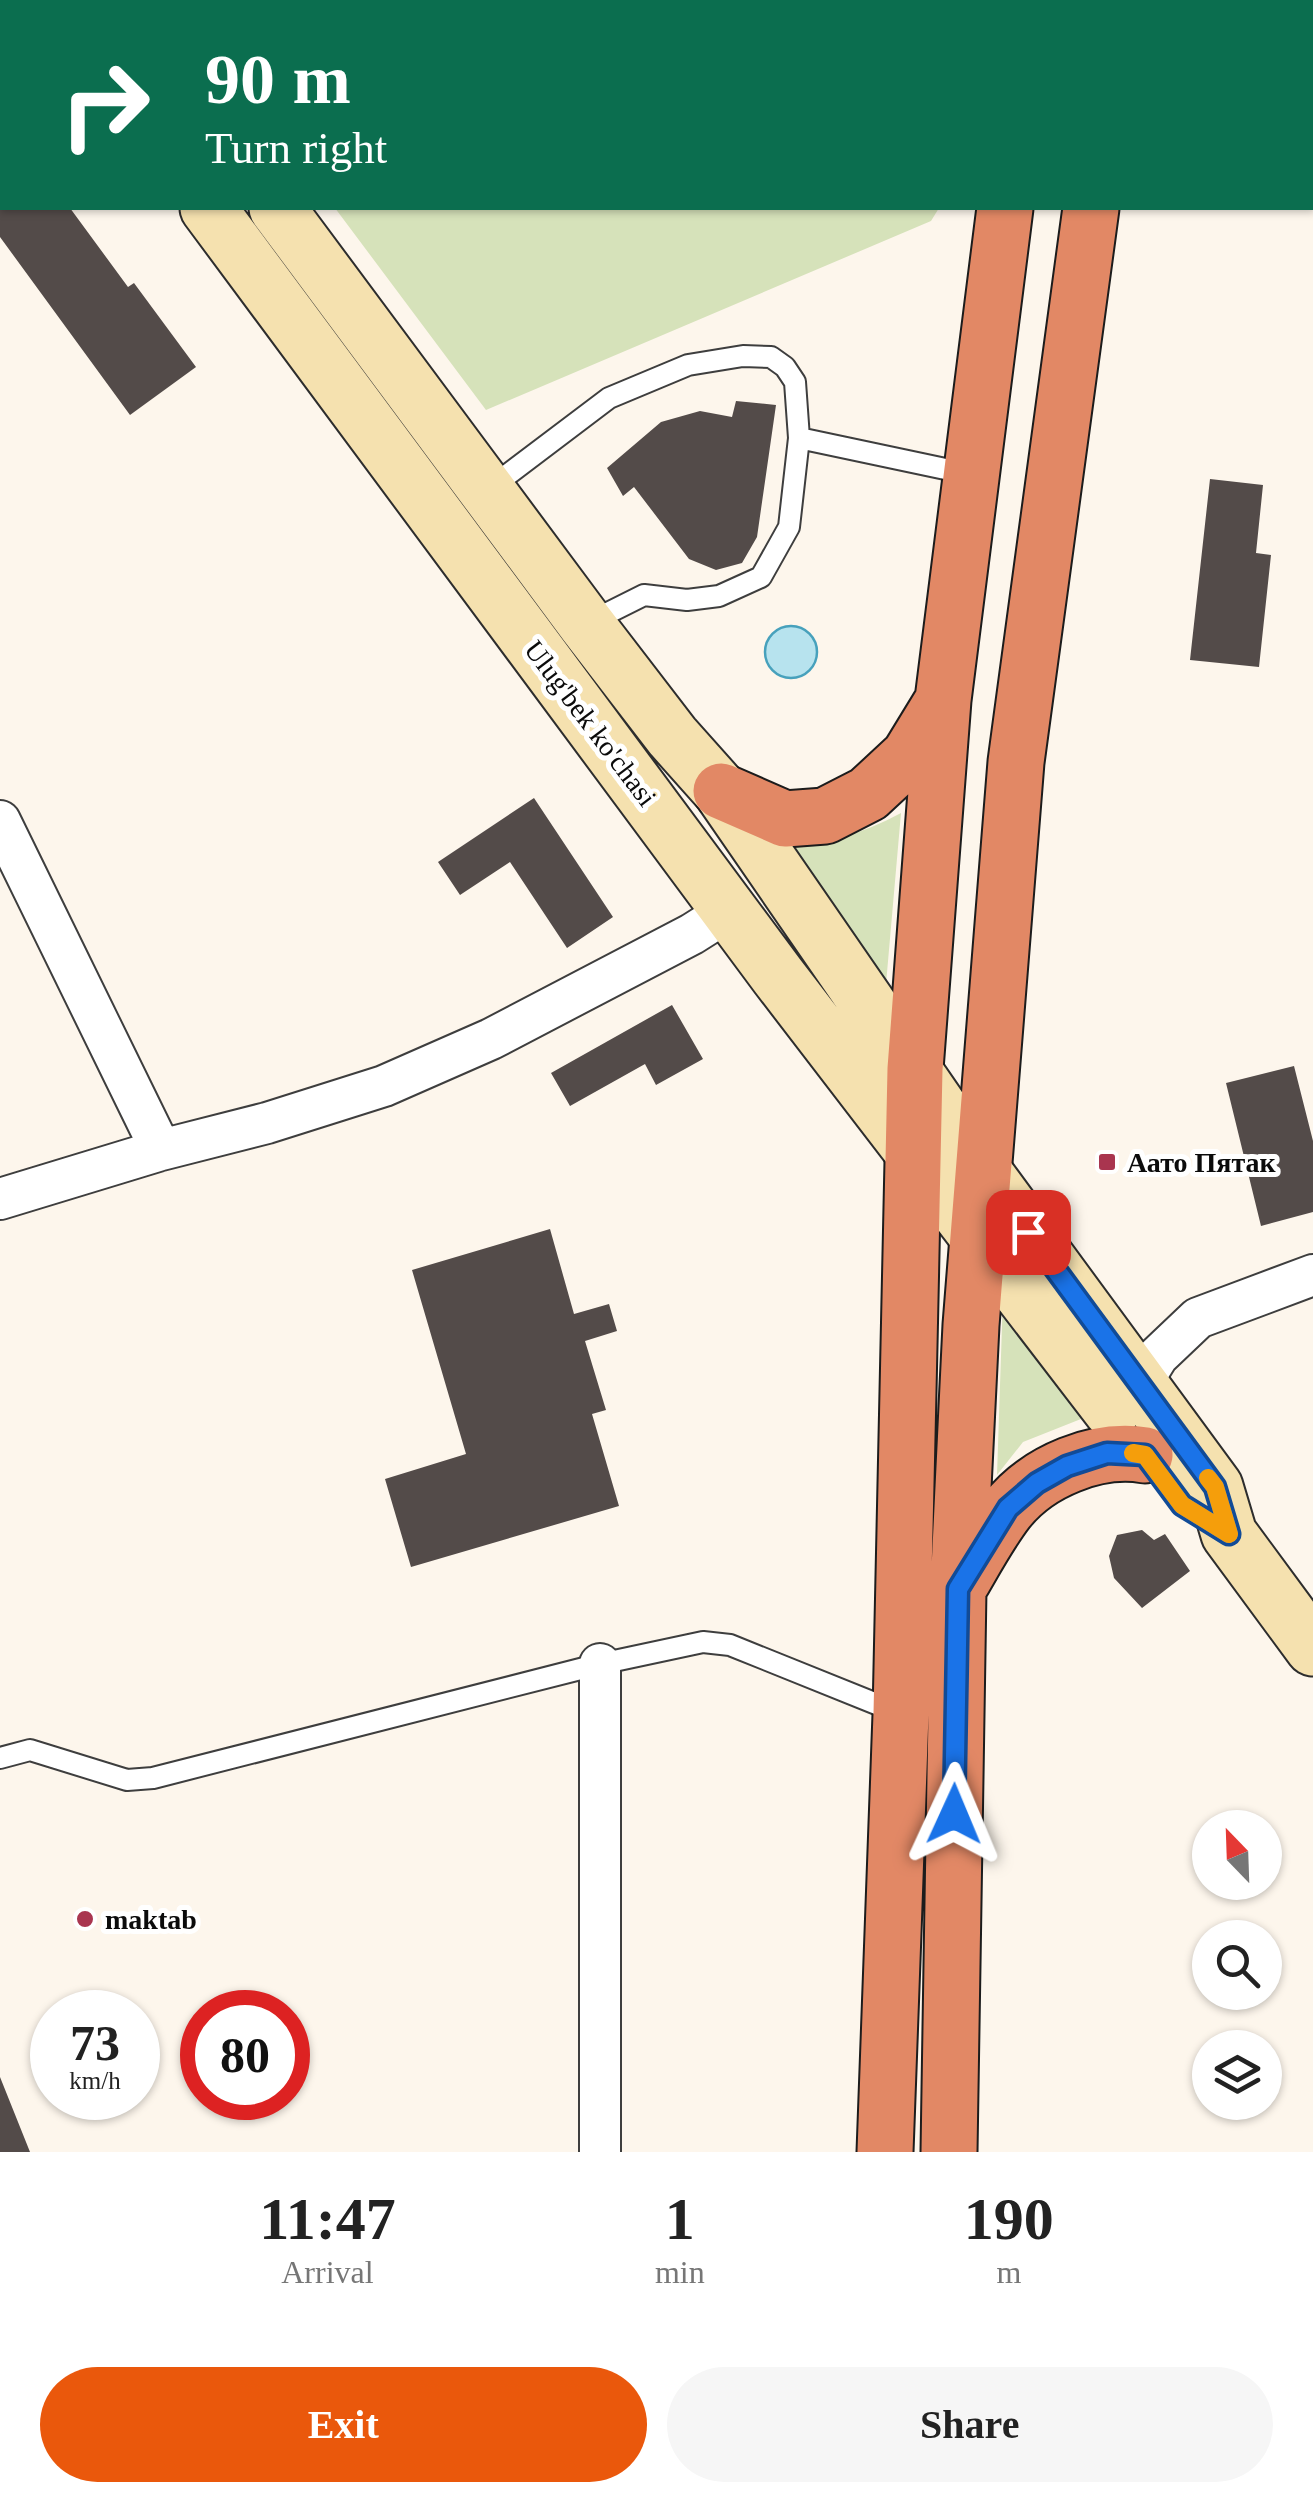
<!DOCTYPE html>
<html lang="en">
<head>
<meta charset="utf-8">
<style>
	:root { --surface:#fff; --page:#f6f6f6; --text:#222; --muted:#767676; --accent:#ea580c }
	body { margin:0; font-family:Georgia,serif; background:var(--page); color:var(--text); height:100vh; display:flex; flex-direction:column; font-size:38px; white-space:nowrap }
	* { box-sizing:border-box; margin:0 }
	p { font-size:32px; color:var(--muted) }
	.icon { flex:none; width:55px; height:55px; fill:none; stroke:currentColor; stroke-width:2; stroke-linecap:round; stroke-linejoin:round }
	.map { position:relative; height:2152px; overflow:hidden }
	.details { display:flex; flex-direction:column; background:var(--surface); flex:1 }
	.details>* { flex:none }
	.hud { position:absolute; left:0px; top:0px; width:1315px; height:210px; box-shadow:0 2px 8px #0004; background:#0b6e4f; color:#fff; overflow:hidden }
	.needle { width:65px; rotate:337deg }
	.controls { position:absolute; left:1192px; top:1810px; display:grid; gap:20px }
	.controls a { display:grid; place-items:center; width:90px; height:90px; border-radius:50%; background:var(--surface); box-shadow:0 2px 8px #0004; font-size:50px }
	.speed { position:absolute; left:30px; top:1990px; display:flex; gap:20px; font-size:50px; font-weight:700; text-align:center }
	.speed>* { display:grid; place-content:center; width:130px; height:130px; border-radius:50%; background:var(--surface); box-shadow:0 2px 8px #0004; line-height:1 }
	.speed small { font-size:25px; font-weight:400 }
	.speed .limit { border:15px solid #d22; background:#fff; color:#111 }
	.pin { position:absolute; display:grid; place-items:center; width:85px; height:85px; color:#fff; margin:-42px; border-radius:20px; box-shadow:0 5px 15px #0006 }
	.me { position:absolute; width:110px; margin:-55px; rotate:1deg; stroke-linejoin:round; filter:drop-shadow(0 0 8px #0008) }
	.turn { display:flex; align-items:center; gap:35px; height:210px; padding:0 40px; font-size:45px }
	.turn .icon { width:130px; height:130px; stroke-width:2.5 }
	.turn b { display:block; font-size:70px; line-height:85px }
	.eta { display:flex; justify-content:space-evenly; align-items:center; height:170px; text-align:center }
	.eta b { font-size:60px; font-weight:600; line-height:70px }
	.button { display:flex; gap:20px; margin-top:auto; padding:20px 40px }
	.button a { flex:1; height:115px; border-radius:60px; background:var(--accent); color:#fff; font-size:40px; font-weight:600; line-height:115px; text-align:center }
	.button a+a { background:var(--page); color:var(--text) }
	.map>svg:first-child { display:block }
	.green { fill:#d6e2ba }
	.water { fill:#b7e3ee; stroke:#47a1bc; stroke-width:2.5 }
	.building { fill:#534b49 }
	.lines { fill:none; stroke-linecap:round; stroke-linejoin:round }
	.lane-casing { stroke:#3e3e3e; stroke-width:24 }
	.street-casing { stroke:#3e3e3e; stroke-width:44 }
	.secondary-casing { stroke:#2d2d2d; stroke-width:59 }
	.highway-casing { stroke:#1c1c1c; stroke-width:59 }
	.lane { stroke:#fff; stroke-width:20 }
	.street { stroke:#fff; stroke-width:40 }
	.secondary { stroke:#f5e1af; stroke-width:55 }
	.highway { stroke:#e28865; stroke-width:55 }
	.route-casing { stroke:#114b97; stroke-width:25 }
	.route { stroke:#1a73e8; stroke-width:18 }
	.slow { stroke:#f59e0b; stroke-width:18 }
	.poi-dot { fill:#a9354f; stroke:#fff; stroke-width:4 }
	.labels { text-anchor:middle; stroke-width:10; stroke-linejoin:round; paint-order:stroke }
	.street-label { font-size:28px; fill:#0b0b0b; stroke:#fff }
	.poi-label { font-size:28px; font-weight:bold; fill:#0b0b0b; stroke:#fff; text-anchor:start }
</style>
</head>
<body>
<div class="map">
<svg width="1313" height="2152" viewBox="0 0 1313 2152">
	<rect width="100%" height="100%" fill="#fdf6ec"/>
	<!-- green -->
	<path class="green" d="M181,0H983L183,2Z
		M335,208H939L931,221L486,410Z
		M901,813L886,984L779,849C823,845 862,834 901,813Z
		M1003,1296L1086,1417L1023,1442L997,1475Z"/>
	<!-- water -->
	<path class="water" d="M765 652a26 26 0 1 1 52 0a26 26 0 1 1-52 0Z"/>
	<!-- building -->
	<path class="building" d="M0,208H70L128,287L134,283L196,367L130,415L0,237Z
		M736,401L776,405L757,537L742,563L716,570L689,559L634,487L623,496L607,468L661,422L700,411L732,417Z
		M1210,479L1263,485L1256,553L1271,555L1259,667L1190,660Z
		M534,798L613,917L567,948L510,862L460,895L438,862Z
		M672,1005L703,1059L656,1085L645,1064L570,1106L551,1073Z
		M1294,1066L1313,1141V1212L1261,1226L1226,1083Z
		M550,1229L574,1314L609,1304L617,1331L585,1341L606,1410L592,1414L619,1506L411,1567L385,1479L466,1454L412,1270Z
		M1142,1530L1154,1540L1165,1534L1190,1571L1142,1608L1114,1578L1109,1556L1117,1535Z
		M0,2077L30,2152H0Z"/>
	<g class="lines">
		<defs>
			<path id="lane" d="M799,438L969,474
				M490,488L609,398L688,365L743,356L771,357L785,367L795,382L799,438L789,527L761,577L719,596L687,600L644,595L588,623
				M0,1758L30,1750L127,1780L153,1778L600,1664L703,1642L730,1645L899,1713"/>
			<path id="street" d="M0,821L161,1150
				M0,1199L161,1150L267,1123L384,1086L491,1039L692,934L730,910
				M1140,1385L1158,1356L1198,1318L1313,1275
				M600,1664V2152"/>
			<path id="secondary" d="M54,0L56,2
				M123,0L125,2
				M1312,58H1313
				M208,208L778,976L1112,1411
				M277,208L586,624L672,736L721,791L983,1171L1215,1487L1229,1534L1313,1648"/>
			<path id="highway" d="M1036,2V0
				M1121,2L1122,0
				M721,791L785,819L825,816L868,794L909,756L942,702
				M962,1582C976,1558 990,1532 1007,1510C1038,1471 1097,1447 1145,1455
				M885,2152L901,1714L915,1069L943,700L1005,208
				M949,2152L958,1589L971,1325L1016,762L1091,208"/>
		</defs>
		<!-- lane casing -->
		<use href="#lane" class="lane-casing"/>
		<!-- street casing -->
		<use href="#street" class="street-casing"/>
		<!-- secondary casing -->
		<use href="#secondary" class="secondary-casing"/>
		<!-- highway casing -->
		<use href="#highway" class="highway-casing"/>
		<!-- lane -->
		<use href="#lane" class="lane"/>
		<!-- street -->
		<use href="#street" class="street"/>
		<!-- secondary -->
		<use href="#secondary" class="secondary"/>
		<!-- highway -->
		<use href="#highway" class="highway"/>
	</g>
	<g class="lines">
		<defs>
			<path id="route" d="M954,1814L958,1589L1008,1508L1037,1483L1067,1466L1107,1453L1145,1455L1182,1505L1229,1534L1215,1487L1028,1232"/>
		</defs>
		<!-- route casing -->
		<use href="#route" class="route-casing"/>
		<!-- route -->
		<use href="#route" class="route"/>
		<!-- slow -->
		<path class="slow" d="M1133,1453L1145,1455L1182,1505L1229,1534L1215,1487L1208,1478"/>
	</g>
	<!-- markers -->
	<g class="poi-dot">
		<rect x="1097" y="1152" width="20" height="20" rx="5"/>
		<circle cx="85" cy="1919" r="10"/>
	</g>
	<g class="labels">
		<!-- street labels -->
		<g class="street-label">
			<text transform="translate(591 723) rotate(53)" y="10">Ulug'bek ko'chasi</text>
		</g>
		<!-- poi labels -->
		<g class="poi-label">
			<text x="1127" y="1172">Аато Пятак</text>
			<text x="105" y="1929">maktab</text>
		</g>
	</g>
</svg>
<div class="controls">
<a><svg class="needle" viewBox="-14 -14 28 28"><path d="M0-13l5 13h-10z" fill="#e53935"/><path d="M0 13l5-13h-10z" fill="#767676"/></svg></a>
<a><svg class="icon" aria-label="search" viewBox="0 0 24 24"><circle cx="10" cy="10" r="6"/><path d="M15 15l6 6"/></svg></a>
<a><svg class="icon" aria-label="layers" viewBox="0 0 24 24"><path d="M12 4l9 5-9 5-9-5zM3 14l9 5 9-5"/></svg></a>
</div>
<div class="speed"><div>73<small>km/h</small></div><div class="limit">80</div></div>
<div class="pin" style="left:1028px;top:1232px;background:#d93025"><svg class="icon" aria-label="arrive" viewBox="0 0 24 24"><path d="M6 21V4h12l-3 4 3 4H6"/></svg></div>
<svg class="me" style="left:954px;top:1814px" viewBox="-20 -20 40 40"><path d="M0-17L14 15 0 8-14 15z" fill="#1a73e8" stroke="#fff" stroke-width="4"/></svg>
<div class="hud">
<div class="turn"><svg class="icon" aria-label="right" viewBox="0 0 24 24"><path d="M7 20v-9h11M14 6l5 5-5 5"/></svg><div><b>90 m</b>Turn right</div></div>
</div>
</div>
<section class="details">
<div class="eta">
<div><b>11:47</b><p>Arrival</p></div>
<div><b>1</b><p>min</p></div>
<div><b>190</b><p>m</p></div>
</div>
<div class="button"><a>Exit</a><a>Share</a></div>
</section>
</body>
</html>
